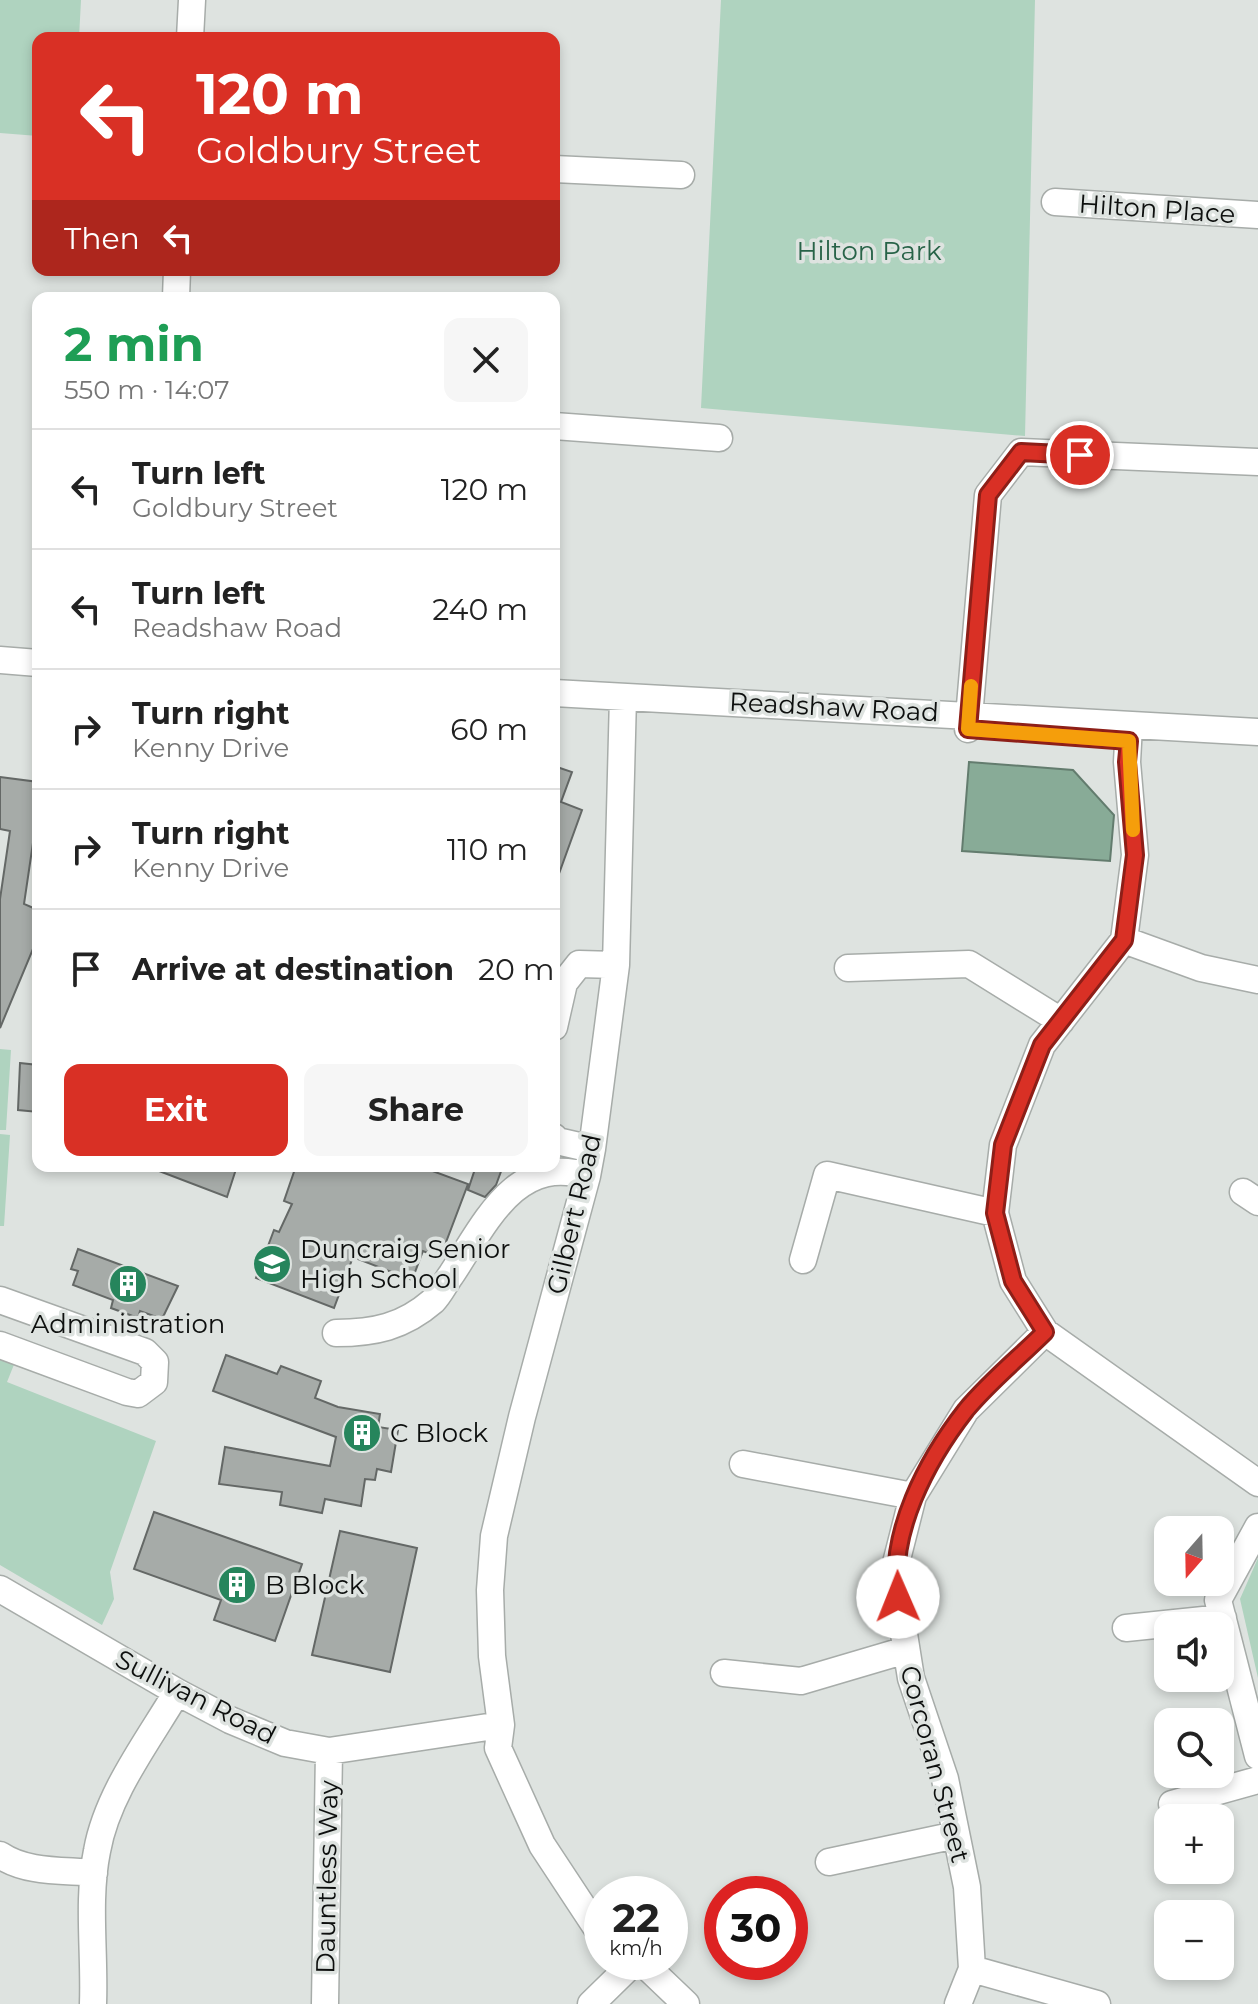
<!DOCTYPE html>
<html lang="en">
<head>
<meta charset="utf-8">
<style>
	:root { --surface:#fff; --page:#f6f6f6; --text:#222; --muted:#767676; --line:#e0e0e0; --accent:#d93025 }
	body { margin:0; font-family:Montserrat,sans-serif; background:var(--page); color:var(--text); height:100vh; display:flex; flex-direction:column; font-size:30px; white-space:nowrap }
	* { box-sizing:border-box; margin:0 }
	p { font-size:26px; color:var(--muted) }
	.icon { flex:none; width:44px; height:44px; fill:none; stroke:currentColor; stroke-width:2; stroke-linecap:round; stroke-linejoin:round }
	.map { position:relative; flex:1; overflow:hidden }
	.details { position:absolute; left:32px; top:292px; width:528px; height:880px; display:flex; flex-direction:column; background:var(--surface); border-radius:16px; box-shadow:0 4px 12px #0003 }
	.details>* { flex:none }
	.hud { position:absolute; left:32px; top:32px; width:528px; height:244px; border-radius:16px; box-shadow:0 4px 12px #0003; background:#d93025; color:#fff; overflow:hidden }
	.needle { width:52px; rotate:200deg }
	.tools { position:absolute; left:1154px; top:1516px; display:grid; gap:16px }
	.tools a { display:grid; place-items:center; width:80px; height:80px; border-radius:16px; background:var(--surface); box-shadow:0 4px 12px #0003; font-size:40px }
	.speed { position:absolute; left:584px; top:1876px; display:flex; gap:16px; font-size:40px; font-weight:700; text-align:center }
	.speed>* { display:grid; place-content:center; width:104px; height:104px; border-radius:50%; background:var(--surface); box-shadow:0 4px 12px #0003; line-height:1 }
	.speed small { font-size:20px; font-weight:400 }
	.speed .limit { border:12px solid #d22; background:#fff; color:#111 }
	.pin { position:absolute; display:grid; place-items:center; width:68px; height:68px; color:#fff; margin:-34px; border:4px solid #fff; border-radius:50%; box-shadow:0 2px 8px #0007 }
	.me { position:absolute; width:88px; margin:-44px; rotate:359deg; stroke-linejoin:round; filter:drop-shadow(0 0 6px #0008) }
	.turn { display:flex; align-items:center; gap:28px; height:168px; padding:0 32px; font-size:36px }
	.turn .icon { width:104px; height:104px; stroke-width:2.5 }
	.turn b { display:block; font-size:56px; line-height:68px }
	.then { display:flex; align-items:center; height:76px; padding:0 32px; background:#0003; gap:16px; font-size:30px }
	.round { display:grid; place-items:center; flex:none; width:84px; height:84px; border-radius:16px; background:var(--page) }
	.head { display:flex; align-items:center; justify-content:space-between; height:136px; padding:0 32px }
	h1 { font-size:48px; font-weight:700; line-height:60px; color:#1e9e55 }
	.primary-button { display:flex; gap:16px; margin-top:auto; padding:16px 32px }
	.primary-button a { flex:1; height:92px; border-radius:16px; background:var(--accent); color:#fff; font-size:32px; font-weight:700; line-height:92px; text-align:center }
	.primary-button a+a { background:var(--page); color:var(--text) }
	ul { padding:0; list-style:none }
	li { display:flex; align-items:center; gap:24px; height:120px; padding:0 32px; border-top:2px solid var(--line) }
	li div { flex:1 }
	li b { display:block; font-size:30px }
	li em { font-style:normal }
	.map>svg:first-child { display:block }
	.green { fill:#afd3bf }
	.water { fill:#88ab97; stroke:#637c6e; stroke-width:2 }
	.building { fill:#a6aba8; stroke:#646866; stroke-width:2 }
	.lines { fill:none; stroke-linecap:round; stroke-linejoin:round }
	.minor-casing { stroke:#a7aca9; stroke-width:29 }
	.minor { stroke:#fff; stroke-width:26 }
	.route-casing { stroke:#8d1f18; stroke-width:20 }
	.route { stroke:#d93025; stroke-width:14 }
	.slow { stroke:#f59e0b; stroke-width:14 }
	.labels { text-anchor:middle; stroke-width:7; stroke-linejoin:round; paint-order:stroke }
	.street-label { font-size:26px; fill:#0d0f0e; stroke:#dee3e0 }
	.park-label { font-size:26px; fill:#286348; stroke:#dee3e0 }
	.poi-label { font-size:26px; fill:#0d0f0e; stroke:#dee3e0; text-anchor:start }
</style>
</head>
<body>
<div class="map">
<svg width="1258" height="2004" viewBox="0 0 1258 2004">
	<rect width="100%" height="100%" fill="#dee3e0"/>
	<!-- green -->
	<path class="green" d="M0,0H81L79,38H38V136L0,133Z
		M721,0H1035L1025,436L701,408Z
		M0,1049L11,1050L6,1130H0Z
		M0,1134L10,1135L4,1226H0Z
		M0,1356L15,1362L7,1382L156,1441L110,1572L114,1599L102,1625L0,1565Z
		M1258,1558V1678L1240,1599Z"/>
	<!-- water -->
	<path class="water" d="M969,762L1073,770L1114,815L1110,861L962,851Z"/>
	<!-- building -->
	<path class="building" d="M554,766L572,772L561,802L582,810L556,882Z
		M0,777L38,782V809L24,904L38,910V937L0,1028V899L10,831L0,829Z
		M20,1063L38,1065V1112L18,1110Z
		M146,1166H237L227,1197Z
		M296,1166H419L468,1184L440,1258L423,1251L412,1280L353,1257L334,1308L256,1278L274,1230L279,1232L292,1204L284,1201Z
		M476,1166H503L496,1185L485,1197L468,1190Z
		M78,1249L178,1286L162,1319L140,1311L138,1318L111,1308L113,1300L73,1285L78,1271L71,1269Z
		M226,1355L277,1374L281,1366L321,1381L315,1398L338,1407L380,1414L378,1427L398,1430L391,1472L377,1469L375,1480L365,1479L361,1506L325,1499L322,1513L280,1505L282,1492L219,1484L225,1447L330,1466L336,1437L213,1391Z
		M154,1512L302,1564L275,1641L214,1620L221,1600L134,1569Z
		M340,1531L417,1548L390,1672L312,1655Z"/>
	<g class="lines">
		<defs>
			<path id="minor" d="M190,38L192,0
				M554,169L681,175
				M1055,202L1258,215
				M176,298L177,270
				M554,426L719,438
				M0,660L38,663
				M554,693L1258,732
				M1129,725L1127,762L1135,855L1124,940L1042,1045L1003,1145L995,1213L1013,1281L1045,1332L1258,1483
				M968,729L988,495L1021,452L1258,462
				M1124,940L1201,968L1258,980
				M848,968L969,964L1061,1021
				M554,1027L564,983L579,964L616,965
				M554,1137L557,1141L592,1149
				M1243,1192L1258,1202
				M803,1260L827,1175L995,1213
				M0,1300L145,1352L155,1362L154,1382L138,1394L127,1392L0,1345
				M336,1333C374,1333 403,1327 433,1301C440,1294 445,1283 451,1275C484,1226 515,1153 587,1176
				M743,1464L913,1496
				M1258,1527L1218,1600L1258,1756
				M0,1589L177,1692L230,1720L285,1743L329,1751L501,1725
				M1126,1628L1223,1618
				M724,1673L801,1681L906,1650
				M1172,1804L1258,1780
				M0,1855C26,1873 63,1870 94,1873
				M829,1862L956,1835
				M602,1936L542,1845L498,1748L501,1725L492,1656L490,1590L494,1536L522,1417L587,1176L592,1149L616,965L623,697
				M642,1962L686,2004
				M972,1969L1097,2004
				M93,2004C95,1954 87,1900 97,1851C107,1794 148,1741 177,1692
				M325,2004L329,1751
				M591,2004L634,1962
				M958,2004L972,1969L967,1887L945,1779L911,1678L894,1571L913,1496L966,1410L1045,1332"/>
		</defs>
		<!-- minor casing -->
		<use href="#minor" class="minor-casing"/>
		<!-- minor -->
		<use href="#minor" class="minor"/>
	</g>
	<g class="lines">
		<defs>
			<path id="route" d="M898,1597C888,1533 927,1460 966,1410C989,1382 1020,1357 1045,1332L1013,1281L995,1213L1003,1145L1042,1045L1124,940L1135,855L1127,762L1129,741L968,729L988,495L1021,452L1080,455"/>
		</defs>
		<!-- route casing -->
		<use href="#route" class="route-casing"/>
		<!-- route -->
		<use href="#route" class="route"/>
		<!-- slow -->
		<path class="slow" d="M971,686L968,729L1129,741L1133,830"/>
	</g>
	<!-- icons -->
	<defs>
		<symbol id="school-disc" viewBox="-11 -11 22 22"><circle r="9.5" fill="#26855c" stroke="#dee3e0"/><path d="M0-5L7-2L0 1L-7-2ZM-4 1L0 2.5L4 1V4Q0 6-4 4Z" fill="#fff"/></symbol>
		<symbol id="building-disc" viewBox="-11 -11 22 22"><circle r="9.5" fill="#26855c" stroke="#dee3e0"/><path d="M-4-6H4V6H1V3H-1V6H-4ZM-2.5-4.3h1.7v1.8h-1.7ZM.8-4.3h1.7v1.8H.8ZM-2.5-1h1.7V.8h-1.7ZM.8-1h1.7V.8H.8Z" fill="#fff"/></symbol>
	</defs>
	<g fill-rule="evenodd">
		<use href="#school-disc" x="250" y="1242" width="44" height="44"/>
		<use href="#building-disc" x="106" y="1262" width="44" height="44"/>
		<use href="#building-disc" x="340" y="1411" width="44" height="44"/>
		<use href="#building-disc" x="215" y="1563" width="44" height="44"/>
	</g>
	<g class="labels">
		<!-- street labels -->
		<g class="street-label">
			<text transform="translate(1157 209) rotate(4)" y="9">Hilton Place</text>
			<text transform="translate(834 707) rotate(3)" y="9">Readshaw Road</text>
			<text transform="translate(574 1214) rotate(-77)" y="9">Gilbert Road</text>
			<text transform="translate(196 1697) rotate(27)" y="9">Sullivan Road</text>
			<text transform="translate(935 1764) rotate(75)" y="9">Corcoran Street</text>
			<text transform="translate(327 1877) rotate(-89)" y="9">Dauntless Way</text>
		</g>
		<!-- park labels -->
		<g class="park-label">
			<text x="869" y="260">Hilton Park</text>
		</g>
		<!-- poi labels -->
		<g class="poi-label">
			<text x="300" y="1258">Duncraig Senior<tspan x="300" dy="30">High School</tspan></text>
			<text x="128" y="1333" text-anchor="middle">Administration</text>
			<text x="390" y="1442">C Block</text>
			<text x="265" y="1594">B Block</text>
		</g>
	</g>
</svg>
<div class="tools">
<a><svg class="needle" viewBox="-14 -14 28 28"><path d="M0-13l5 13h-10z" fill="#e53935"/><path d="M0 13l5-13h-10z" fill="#767676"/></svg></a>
<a><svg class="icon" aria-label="sound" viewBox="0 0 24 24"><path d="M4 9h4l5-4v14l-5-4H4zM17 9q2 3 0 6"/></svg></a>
<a><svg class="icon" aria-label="search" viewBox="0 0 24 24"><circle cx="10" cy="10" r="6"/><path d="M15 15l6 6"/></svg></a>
<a>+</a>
<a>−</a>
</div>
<div class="speed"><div>22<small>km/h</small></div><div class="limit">30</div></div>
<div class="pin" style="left:1080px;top:455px;background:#d93025"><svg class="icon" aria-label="arrive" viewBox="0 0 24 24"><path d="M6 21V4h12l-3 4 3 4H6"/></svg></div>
<svg class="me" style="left:898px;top:1597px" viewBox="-20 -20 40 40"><circle r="19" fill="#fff"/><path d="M0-13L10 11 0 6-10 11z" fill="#d93025"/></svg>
<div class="hud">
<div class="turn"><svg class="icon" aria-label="left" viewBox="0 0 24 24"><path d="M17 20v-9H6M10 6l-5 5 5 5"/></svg><div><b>120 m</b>Goldbury Street</div></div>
<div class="then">Then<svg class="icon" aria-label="left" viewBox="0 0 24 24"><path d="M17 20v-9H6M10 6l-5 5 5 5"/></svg></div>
</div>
<section class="details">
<div class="head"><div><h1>2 min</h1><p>550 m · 14:07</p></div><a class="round"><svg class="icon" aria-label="close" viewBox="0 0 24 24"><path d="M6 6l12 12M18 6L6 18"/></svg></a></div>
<ul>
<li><svg class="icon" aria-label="left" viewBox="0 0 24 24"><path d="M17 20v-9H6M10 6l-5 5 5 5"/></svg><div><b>Turn left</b><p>Goldbury Street</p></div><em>120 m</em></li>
<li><svg class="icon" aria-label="left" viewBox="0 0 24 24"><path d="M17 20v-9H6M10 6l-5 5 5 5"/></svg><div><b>Turn left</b><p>Readshaw Road</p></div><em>240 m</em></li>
<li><svg class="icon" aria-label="right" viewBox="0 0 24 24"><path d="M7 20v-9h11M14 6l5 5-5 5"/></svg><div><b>Turn right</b><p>Kenny Drive</p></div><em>60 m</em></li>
<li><svg class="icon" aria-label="right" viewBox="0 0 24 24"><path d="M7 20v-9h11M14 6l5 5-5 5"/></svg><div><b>Turn right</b><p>Kenny Drive</p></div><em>110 m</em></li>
<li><svg class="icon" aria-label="arrive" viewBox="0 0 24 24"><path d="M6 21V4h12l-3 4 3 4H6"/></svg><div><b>Arrive at destination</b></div><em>20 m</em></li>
</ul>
<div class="primary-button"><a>Exit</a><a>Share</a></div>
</section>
</div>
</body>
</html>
